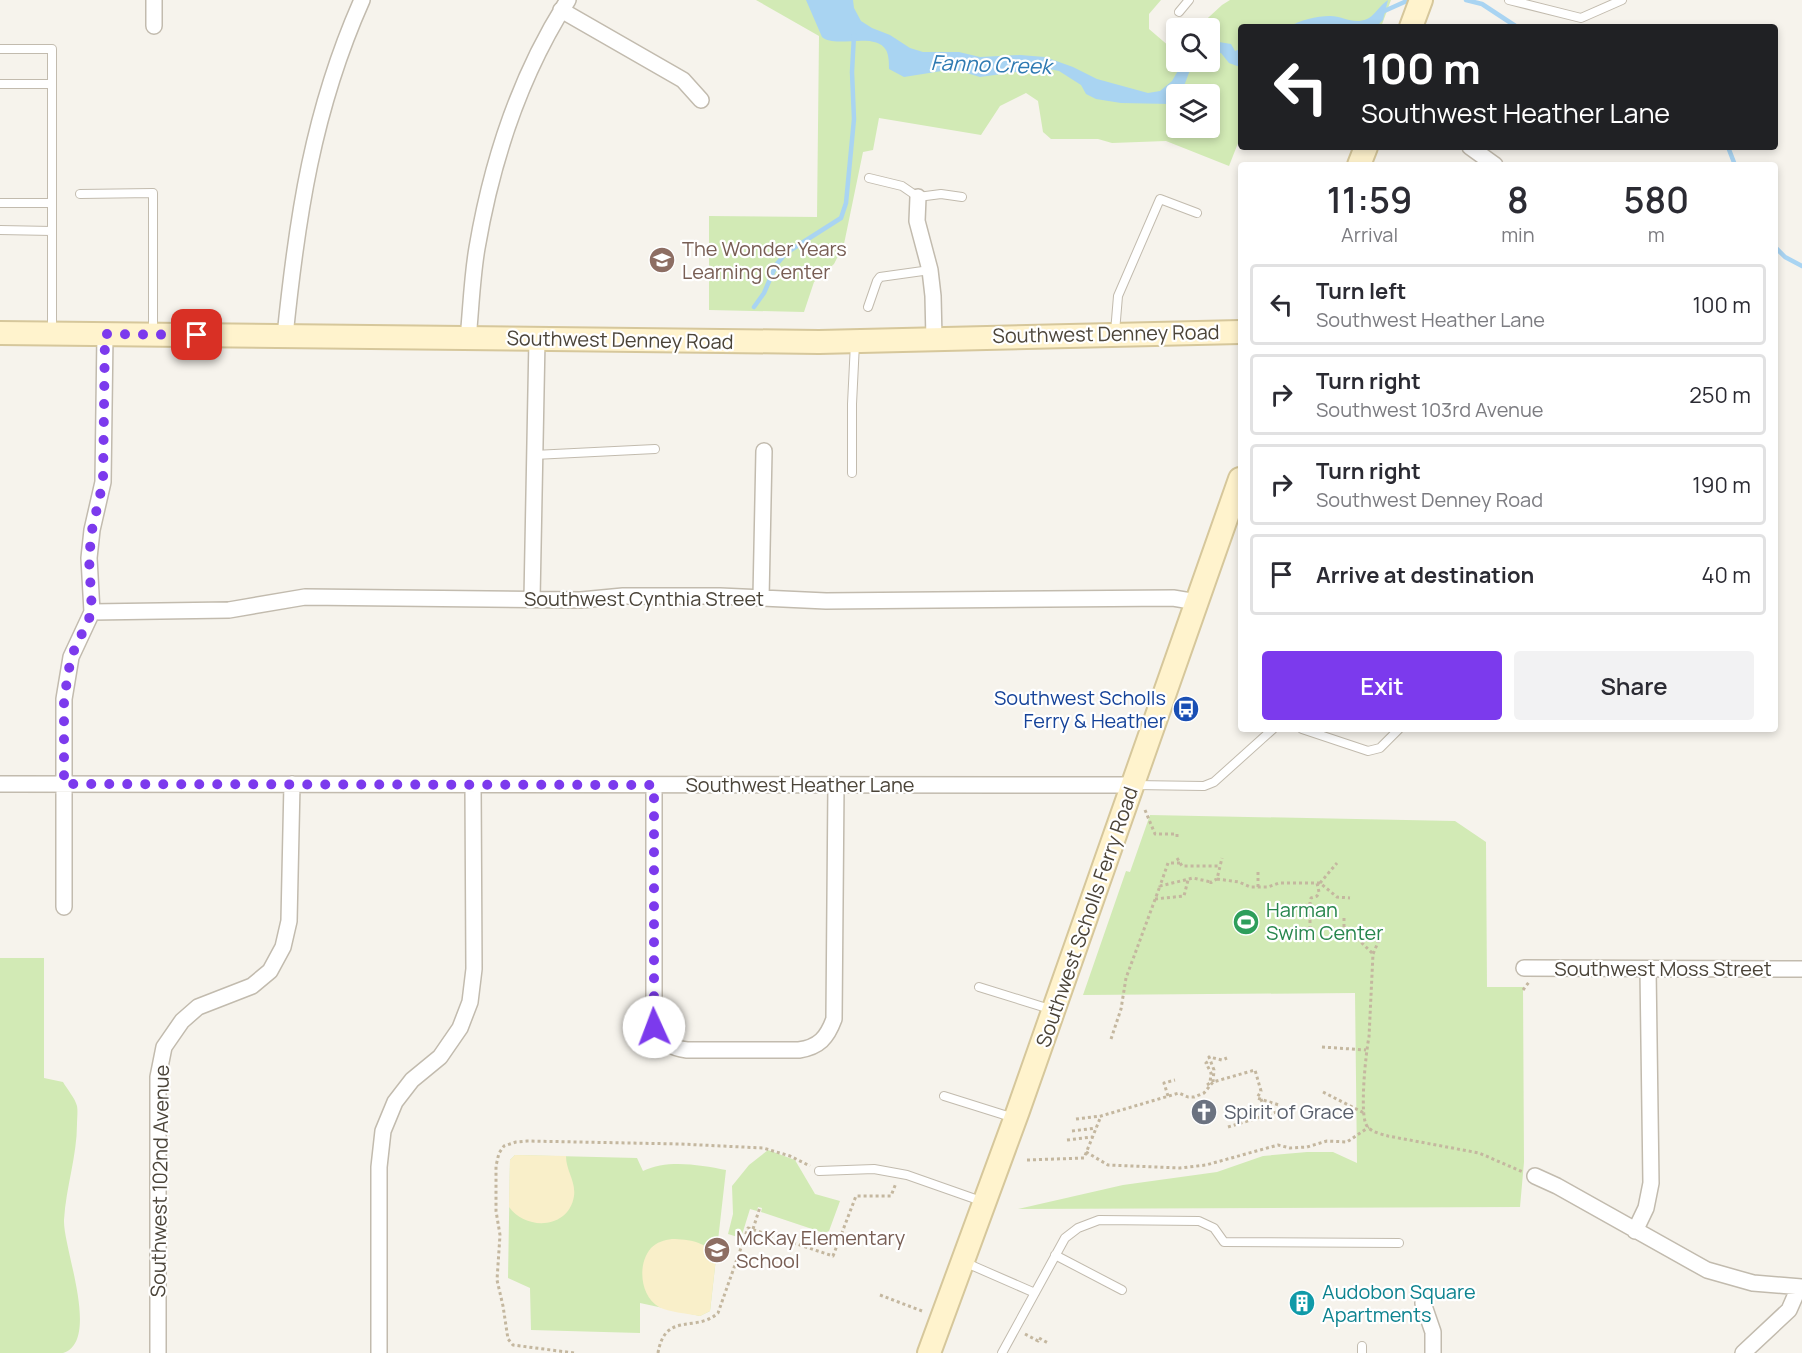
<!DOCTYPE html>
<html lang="en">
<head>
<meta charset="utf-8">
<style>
	:root { --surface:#fff; --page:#f2f2f3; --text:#2b2b33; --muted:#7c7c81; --line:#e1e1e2; --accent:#7c3aed }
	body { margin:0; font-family:Manrope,sans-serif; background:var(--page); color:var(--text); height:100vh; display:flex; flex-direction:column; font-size:22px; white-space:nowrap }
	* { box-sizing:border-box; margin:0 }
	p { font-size:20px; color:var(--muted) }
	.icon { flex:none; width:33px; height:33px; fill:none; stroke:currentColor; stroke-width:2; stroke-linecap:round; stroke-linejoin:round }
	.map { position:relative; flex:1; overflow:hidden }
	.drawer { position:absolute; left:1238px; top:162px; width:540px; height:570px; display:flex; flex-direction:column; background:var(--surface); border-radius:6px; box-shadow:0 3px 9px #0003 }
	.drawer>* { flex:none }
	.banner { position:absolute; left:1238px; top:24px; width:540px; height:126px; border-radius:6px; box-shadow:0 3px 9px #0003; background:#202124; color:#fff; overflow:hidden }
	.buttons { position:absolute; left:1166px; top:18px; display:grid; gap:12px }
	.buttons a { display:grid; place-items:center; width:54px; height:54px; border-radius:6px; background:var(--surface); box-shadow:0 3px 9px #0003; font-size:30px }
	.pin { position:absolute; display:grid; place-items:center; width:51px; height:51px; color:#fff; margin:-26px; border-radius:12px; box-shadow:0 3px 9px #0006 }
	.me { position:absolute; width:66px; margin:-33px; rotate:358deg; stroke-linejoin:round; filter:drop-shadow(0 0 4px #0008) }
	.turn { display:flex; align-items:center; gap:21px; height:126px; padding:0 24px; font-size:27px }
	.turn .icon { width:78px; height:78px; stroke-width:2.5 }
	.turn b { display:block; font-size:42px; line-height:51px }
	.eta { display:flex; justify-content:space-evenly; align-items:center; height:102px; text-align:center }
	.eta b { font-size:36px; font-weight:600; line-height:42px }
	.button { display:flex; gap:12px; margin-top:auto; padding:12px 24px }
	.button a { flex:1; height:69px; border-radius:6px; background:var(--accent); color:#fff; font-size:24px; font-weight:600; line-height:69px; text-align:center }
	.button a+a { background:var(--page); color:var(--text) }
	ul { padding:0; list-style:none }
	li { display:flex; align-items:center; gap:18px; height:81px; margin:0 12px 9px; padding:0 12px; border:3px solid var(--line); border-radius:6px }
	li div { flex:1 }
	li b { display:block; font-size:22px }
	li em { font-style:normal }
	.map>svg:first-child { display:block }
	.green { fill:#d2eab5; fill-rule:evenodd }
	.sand { fill:#f9efc9 }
	.water { fill:#a9d4f2 }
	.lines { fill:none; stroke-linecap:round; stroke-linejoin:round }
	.stream { stroke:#a9d4f2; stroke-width:4.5 }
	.lane-casing { stroke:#c2bbae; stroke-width:10 }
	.street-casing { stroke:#c2bbae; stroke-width:18 }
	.secondary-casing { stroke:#d6c79b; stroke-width:26 }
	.path { stroke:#c4b79f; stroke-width:3; stroke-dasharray:3 3; stroke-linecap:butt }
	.lane { stroke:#fff; stroke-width:8 }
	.street { stroke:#fff; stroke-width:15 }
	.secondary { stroke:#fff3cd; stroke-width:22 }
	.route { stroke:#7c3aed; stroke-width:10; stroke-dasharray:0 18 }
	.labels { text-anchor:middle; stroke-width:4.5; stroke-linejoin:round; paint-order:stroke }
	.education-label { font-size:20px; fill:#785e54; stroke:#fff; text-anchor:start }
	.street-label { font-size:20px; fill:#4b4439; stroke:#fff }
	.transit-label { font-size:20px; fill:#164399; stroke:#fff; text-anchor:end }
	.leisure-label { font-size:20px; fill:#27864d; stroke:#fff; text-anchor:start }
	.worship-label { font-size:20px; fill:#5b616d; stroke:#fff; text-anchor:start }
	.culture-label { font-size:20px; fill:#0d838f; stroke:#fff; text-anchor:start }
	.water-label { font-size:21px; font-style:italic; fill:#2e7ab2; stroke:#fff }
</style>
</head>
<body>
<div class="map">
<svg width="1802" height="1353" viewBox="0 0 1802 1353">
	<rect width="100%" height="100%" fill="#f6f3ec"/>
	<!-- green -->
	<path class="green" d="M756,0H1161L1149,14V29L1170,47L1176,48V62H1209V28H1197L1222,5L1230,0H1391L1381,27H1240V138L1229,166L1166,141L1112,143L1098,139H1051L1043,132L1038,101L1026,93L1000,106L981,135L879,118L873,150L863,152L844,244L834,264L814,282L804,312L709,310V216L817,217L819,36ZM1176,94H1209V128H1176Z
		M1150,815L1455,821L1486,842L1487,987H1523L1524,1162L1520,1207L1018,1209L1123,1185L1217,1172L1263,1156L1307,1152H1333L1357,1163L1355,993L1083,995L1126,871L1130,872Z
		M0,958H44V1078L63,1082C67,1089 75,1098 77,1106C78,1111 77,1119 77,1124C77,1156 66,1187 64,1220C63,1248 101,1341 63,1353H0Z
		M768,1150L795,1160L815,1194L840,1201L829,1231L824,1233L761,1212L762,1208L758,1207L757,1211L750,1209L741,1238L728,1234L733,1214L732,1186L749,1165Z
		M515,1155L637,1158L643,1171C668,1159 700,1165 726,1170L710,1311L700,1316L640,1303V1333L531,1330L530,1288L508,1278L510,1160Z"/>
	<!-- sand -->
	<path class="sand" d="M515,1155L566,1156C566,1171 576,1181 574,1196C569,1229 526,1231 509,1207L510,1160Z
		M672,1239C688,1239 709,1242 716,1258L710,1311L700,1316C690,1314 668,1312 659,1307C640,1296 637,1264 651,1248C657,1242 664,1240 672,1239Z"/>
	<!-- water -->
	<path class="water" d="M806,0H853L854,8L861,21L872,28L890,35L910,48L923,52H959L980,57L1020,55L1045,57L1073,67L1097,79L1148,93L1160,91L1172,81L1183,62H1193L1181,94H1176V100L1170,104L1121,103L1096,99L1086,94L1081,85L1059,71L1044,68L980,77L960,71L948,70L904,77L889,69C889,64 889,55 886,50C875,31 835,49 822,37Z
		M1388,0L1383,20L1376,27H1289C1300,20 1316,16 1330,16C1343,16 1353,25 1367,19C1373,17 1380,5 1388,0Z
		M1213,41L1231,44L1235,51L1240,49V67L1229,63L1221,53L1209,55V42Z"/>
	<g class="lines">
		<!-- stream -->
		<path class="stream" d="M1466,0L1482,4L1517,27
			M1382,12L1409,0
			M1728,147L1735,165
			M1774,246L1785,257L1802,266
			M754,307L764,293L776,265L786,253L841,218L846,203L854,119L852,72L854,35"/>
		<defs>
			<path id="lane" d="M1509,0L1581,18L1622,0
				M1179,12L1189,0
				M0,49H52V332
				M0,84H52
				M869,178L902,186L918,197L941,194L962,197
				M80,194L153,193V333
				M0,203H52
				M0,230L52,231
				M868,307L877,281L880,277L930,270
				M1115,332L1118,296L1160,199L1197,213
				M534,455L655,449
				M852,473V404L855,343
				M1302,729L1368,751L1380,748L1399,729
				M1134,785L1204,786L1214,782L1273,729
				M979,987L1053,1010
				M944,1096L1014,1118
				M819,1171L874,1169L907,1175L981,1201
				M1055,1255L1122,1290
				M964,1262L1035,1293
				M1002,1353L1065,1238L1078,1228L1099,1220L1199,1221L1214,1228L1224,1242L1399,1243
				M1362,1353V1346"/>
			<path id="street" d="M561,10L683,80L701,100
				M154,26V0
				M1470,147L1495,165
				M918,197L917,221L930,270L933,296L934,339
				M285,336C297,217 313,110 362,0
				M468,339C471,308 472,277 477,248C492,160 520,75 568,0
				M761,598L764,451
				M532,599L537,339
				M92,612L229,610L305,597L581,600L623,596H720L826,601L1173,598L1197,602
				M0,784L1133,785
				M654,785V1027C661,1042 671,1048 687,1050H799C819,1047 827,1038 834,1019L836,785
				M64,907V699L71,657L92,612L89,558L92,530L103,482L105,334
				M1524,968L1802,969
				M1535,1176L1557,1186L1707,1270L1753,1283L1802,1287
				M1635,1231L1646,1208L1651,1183L1648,969
				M1423,1303L1433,1332V1353
				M158,1353V1077L164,1047L182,1021L198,1007L252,986L270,971L283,947L289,921L292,784
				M379,1353V1167L383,1131L395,1102L412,1080L440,1057L460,1028L470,1002L474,969L473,785
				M1743,1353L1789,1310L1799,1287"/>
			<path id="secondary" d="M1411,27L1421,0
				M1359,165L1366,147
				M0,333L819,342L1240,332
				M929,1353L1018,1111L1240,479"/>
		</defs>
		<!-- lane casing -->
		<use href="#lane" class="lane-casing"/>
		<!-- street casing -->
		<use href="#street" class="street-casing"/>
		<!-- secondary casing -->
		<use href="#secondary" class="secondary-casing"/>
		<!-- path -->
		<path class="path" d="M1145,810L1155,834H1177V838
			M1177,858L1182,866H1220
			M1180,863H1168L1160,886L1193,878L1211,882
			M1258,872V887
			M1217,879L1239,882L1250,887H1268L1279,883H1320L1337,897L1350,898
			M1320,883L1337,863
			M1211,884V882L1217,879L1222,858
			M1155,899L1184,896L1188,880
			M1344,918V933L1353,934L1373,954
			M1310,929V902L1311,898L1317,896L1319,892L1317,883
			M1379,940L1373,954L1369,1037C1366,1051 1359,1116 1367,1126C1371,1132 1381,1134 1388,1136L1479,1153L1523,1172
			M1523,990L1529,982
			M1111,1039L1121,1009L1126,978L1160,886
			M1322,1047L1366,1050
			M1213,1082L1214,1070L1209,1057L1222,1060L1227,1058
			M1207,1085L1210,1083L1211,1073L1206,1063L1209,1061
			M1323,1092L1364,1113
			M1168,1096L1164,1083L1175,1080
			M1261,1099L1266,1114
			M1076,1119L1101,1116L1179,1093L1188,1097H1194L1204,1093L1213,1082L1255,1070L1261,1091L1257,1098L1279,1105
			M1228,1127L1280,1111
			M1072,1131L1096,1128
			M1067,1140L1092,1137
			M1086,1152L1108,1165L1180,1168L1206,1165L1278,1145L1290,1148L1307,1147L1327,1141L1347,1142L1369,1127
			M1027,1160L1084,1158L1101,1116
			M753,1229L760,1207
			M880,1295L922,1311
			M1025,1334L1038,1341L1039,1338L1048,1343
			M574,1353L513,1345L508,1339L503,1306L497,1280L500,1235L496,1211V1166L499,1153L504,1146L516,1142L527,1141L680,1144L763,1148L790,1156L810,1166
			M658,1353C665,1311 696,1333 718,1313L748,1228L833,1256L856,1196H891L896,1183"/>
		<!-- lane -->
		<use href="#lane" class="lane"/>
		<!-- street -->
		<use href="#street" class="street"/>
		<!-- secondary -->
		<use href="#secondary" class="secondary"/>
	</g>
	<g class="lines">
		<!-- route -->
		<path class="route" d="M197,335L105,334L103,482L92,530L89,558L92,612L71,657L64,699V784L654,785V1027"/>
	</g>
	<!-- icons -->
	<defs>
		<symbol id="school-disc" viewBox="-11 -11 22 22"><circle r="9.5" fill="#8d6e63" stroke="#fff"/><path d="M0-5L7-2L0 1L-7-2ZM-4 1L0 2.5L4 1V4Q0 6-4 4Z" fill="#fff"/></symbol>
		<symbol id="bus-disc" viewBox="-11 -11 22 22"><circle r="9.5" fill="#1a4fb4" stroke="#fff"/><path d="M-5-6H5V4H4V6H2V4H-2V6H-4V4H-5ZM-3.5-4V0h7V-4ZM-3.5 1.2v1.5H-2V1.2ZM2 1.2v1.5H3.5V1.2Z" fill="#fff"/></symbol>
		<symbol id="stadium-disc" viewBox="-11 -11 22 22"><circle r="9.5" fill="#2e9e5b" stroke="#fff"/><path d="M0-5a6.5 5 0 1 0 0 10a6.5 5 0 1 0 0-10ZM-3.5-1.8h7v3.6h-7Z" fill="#fff"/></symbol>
		<symbol id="church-disc" viewBox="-11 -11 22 22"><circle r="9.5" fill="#6b7280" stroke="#fff"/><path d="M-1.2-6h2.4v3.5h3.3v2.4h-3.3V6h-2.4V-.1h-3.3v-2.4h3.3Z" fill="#fff"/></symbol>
		<symbol id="building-disc" viewBox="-11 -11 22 22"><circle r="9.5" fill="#0f9aa8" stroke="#fff"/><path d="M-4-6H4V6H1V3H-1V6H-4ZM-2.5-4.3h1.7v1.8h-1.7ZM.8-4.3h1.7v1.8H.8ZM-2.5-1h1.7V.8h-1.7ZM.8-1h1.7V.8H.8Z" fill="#fff"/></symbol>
	</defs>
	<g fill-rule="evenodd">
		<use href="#school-disc" x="647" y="245" width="30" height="30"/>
		<use href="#bus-disc" x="1171" y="694" width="30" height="30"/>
		<use href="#stadium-disc" x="1231" y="907" width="30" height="30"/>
		<use href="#church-disc" x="1189" y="1097" width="30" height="30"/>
		<use href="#school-disc" x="702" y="1235" width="30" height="30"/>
		<use href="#building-disc" x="1287" y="1288" width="30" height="30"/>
	</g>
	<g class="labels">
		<!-- education labels -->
		<g class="education-label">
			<text x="682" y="256">The Wonder Years<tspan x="682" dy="23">Learning Center</tspan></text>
			<text x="736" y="1245">McKay Elementary<tspan x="736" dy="23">School</tspan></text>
		</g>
		<!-- street labels -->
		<g class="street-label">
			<text transform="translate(1106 334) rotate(-1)" y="7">Southwest Denney Road</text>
			<text transform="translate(620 340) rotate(1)" y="7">Southwest Denney Road</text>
			<text x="644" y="606">Southwest Cynthia Street</text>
			<text x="800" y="792">Southwest Heather Lane</text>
			<text transform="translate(1087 917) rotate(-71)" y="7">Southwest Scholls Ferry Road</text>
			<text x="1663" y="976">Southwest Moss Street</text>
			<text transform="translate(160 1181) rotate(-89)" y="7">Southwest 102nd Avenue</text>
		</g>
		<!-- transit labels -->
		<g class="transit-label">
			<text x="1166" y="705">Southwest Scholls<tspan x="1166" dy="23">Ferry &amp; Heather</tspan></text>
		</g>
		<!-- leisure labels -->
		<g class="leisure-label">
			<text x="1266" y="917">Harman<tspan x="1266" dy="23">Swim Center</tspan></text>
		</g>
		<!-- worship labels -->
		<g class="worship-label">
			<text x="1224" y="1119">Spirit of Grace</text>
		</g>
		<!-- culture labels -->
		<g class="culture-label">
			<text x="1322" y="1299">Audobon Square<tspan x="1322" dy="23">Apartments</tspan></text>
		</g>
		<!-- water labels -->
		<g class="water-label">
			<text transform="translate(991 65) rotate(2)" y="7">Fanno Creek</text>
		</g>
	</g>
</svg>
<div class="buttons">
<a><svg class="icon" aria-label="search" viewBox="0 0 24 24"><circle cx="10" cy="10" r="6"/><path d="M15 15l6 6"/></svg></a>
<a><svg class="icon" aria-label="layers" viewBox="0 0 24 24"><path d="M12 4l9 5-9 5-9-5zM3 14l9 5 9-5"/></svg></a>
</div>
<div class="pin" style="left:197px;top:335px;background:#d93025"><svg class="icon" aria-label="arrive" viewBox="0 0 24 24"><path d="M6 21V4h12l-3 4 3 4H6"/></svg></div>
<svg class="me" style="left:654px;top:1027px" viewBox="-20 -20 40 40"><circle r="19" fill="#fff"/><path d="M0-13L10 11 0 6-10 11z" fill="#7c3aed"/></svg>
<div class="banner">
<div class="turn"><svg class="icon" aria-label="left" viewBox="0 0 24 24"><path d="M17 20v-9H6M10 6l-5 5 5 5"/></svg><div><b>100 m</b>Southwest Heather Lane</div></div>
</div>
<section class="drawer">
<div class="eta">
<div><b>11:59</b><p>Arrival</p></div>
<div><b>8</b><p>min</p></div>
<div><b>580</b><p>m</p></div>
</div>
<ul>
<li><svg class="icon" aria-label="left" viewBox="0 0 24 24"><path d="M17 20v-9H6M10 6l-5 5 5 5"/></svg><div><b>Turn left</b><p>Southwest Heather Lane</p></div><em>100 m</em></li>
<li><svg class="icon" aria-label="right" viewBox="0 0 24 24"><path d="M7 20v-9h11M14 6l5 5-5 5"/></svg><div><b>Turn right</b><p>Southwest 103rd Avenue</p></div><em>250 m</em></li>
<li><svg class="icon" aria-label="right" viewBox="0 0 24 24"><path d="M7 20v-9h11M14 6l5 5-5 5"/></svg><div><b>Turn right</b><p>Southwest Denney Road</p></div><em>190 m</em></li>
<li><svg class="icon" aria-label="arrive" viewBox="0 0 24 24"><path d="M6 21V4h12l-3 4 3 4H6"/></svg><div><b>Arrive at destination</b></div><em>40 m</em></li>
</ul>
<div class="button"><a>Exit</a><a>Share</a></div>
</section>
</div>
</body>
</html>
